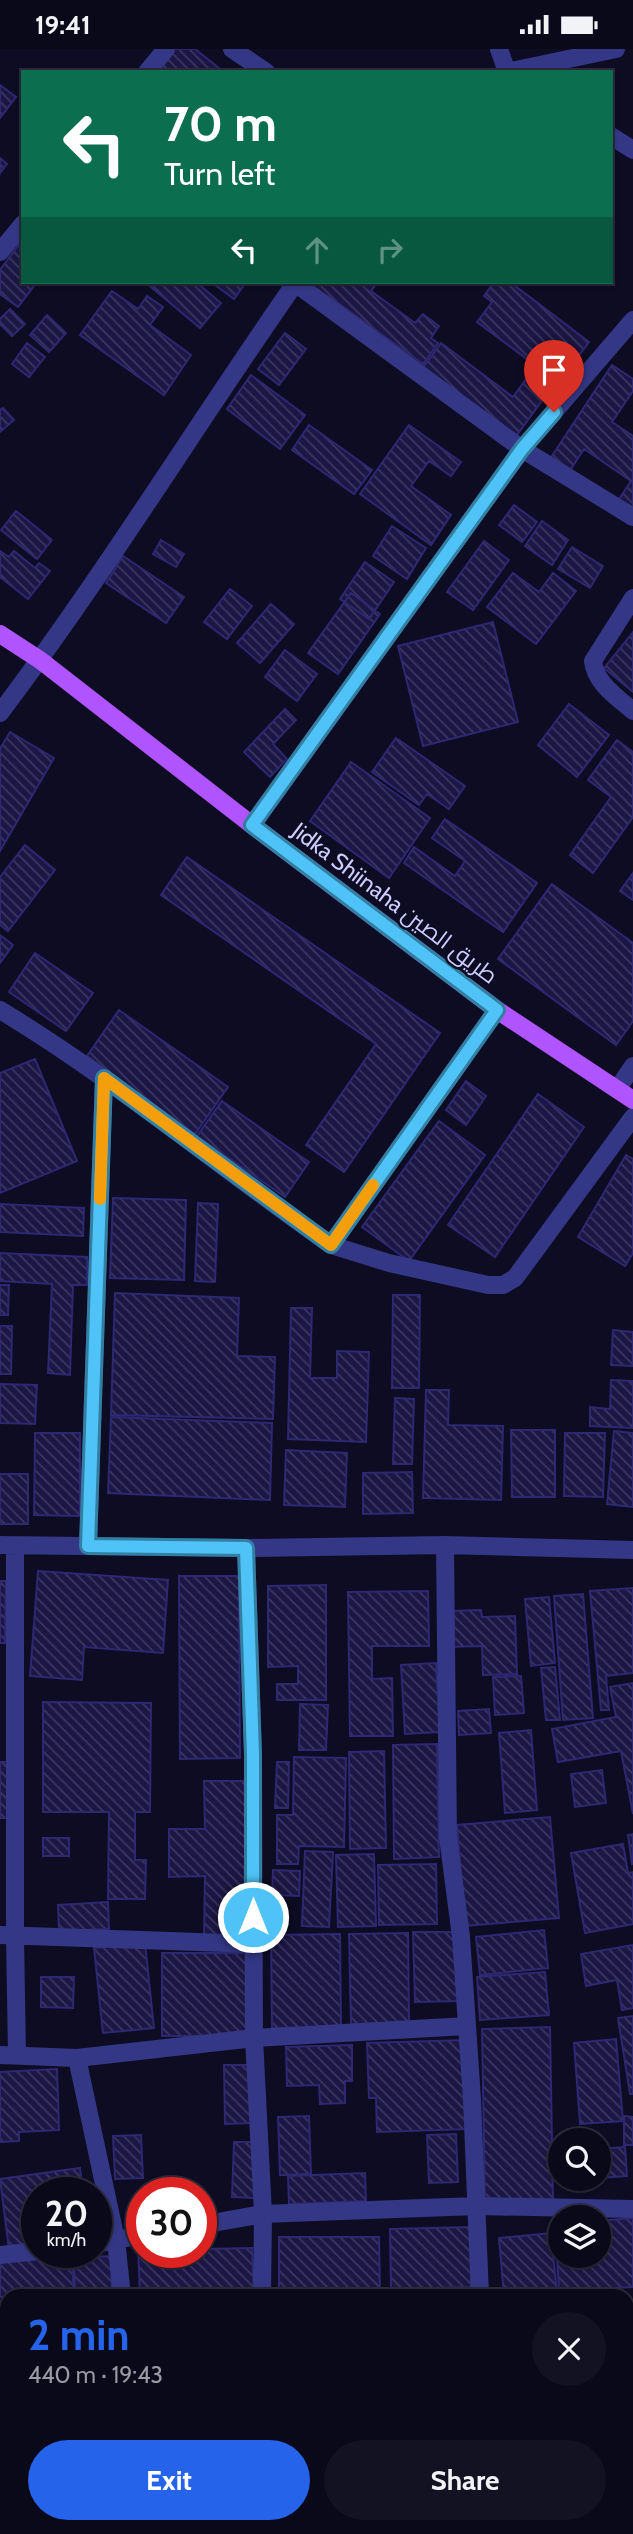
<!DOCTYPE html>
<html lang="en">
<head>
<meta charset="utf-8">
<style>
	:root { --surface:#0a091a; --page:#131223; --text:#f1f3f6; --muted:#999aa2; --line:#2a2a39; --accent:#2563eb }
	body { margin:0; font-family:Cabin,Cairo,sans-serif; background:var(--page); color:var(--text); height:100vh; display:flex; flex-direction:column; font-size:26px; white-space:nowrap }
	* { box-sizing:border-box; margin:0 }
	p { font-size:23px; color:var(--muted) }
	.icon { flex:none; width:38px; height:38px; fill:none; stroke:currentColor; stroke-width:2; stroke-linecap:round; stroke-linejoin:round }
	.map { position:relative; flex:1; overflow:hidden }
	.sheet { position:absolute; left:0px; top:2240px; width:634px; height:245px; display:flex; flex-direction:column; background:var(--surface); border-radius:21px 21px 0 0; box-shadow:0 2px 5px #0004,0 0 0 2px var(--line) }
	.sheet>* { flex:none }
	.hud { position:absolute; left:21px; top:21px; width:592px; height:214px; border-radius:0px; box-shadow:0 2px 5px #0004,0 0 0 2px var(--line); background:#0b6e4f; color:#fff; overflow:hidden }
	.controls { position:absolute; left:548px; top:2079px; display:grid; gap:14px }
	.controls a { display:grid; place-items:center; width:63px; height:63px; border-radius:50%; background:var(--surface); box-shadow:0 2px 5px #0004,0 0 0 2px var(--line); font-size:35px }
	.speed { position:absolute; left:21px; top:2128px; display:flex; gap:14px; font-size:35px; font-weight:700; text-align:center }
	.speed>* { display:grid; place-content:center; width:91px; height:91px; border-radius:50%; background:var(--surface); box-shadow:0 2px 5px #0004,0 0 0 2px var(--line); line-height:1 }
	.speed small { font-size:18px; font-weight:400 }
	.speed .limit { border:10px solid #d22; background:#fff; color:#111 }
	.pin { position:absolute; display:grid; place-items:center; width:60px; height:60px; color:#fff; margin:-72px -30px; border-radius:50% 50% 50% 0; rotate:-45deg; box-shadow:0 0 7px #0007 }
	.pin .icon { rotate:45deg }
	.me { position:absolute; width:77px; margin:-38px; rotate:0deg; stroke-linejoin:round; filter:drop-shadow(0 0 5px #0008) }
	.turn { display:flex; align-items:center; gap:24px; height:147px; padding:0 28px; font-size:32px }
	.turn .icon { width:91px; height:91px; stroke-width:2.5 }
	.turn b { display:block; font-size:49px; line-height:60px }
	.lanes { display:flex; align-items:center; height:66px; padding:0 28px; background:#0003; justify-content:center; gap:35px; direction:ltr }
	.lanes .off { opacity:.35 }
	.round { display:grid; place-items:center; flex:none; width:74px; height:74px; border-radius:37px; background:var(--page) }
	.summary { display:flex; align-items:center; justify-content:space-between; height:119px; padding:0 28px }
	h1 { font-size:42px; font-weight:800; line-height:52px; color:var(--accent) }
	.primary-button { display:flex; gap:14px; margin-top:auto; padding:14px 28px }
	.primary-button a { flex:1; height:80px; border-radius:42px; background:var(--accent); color:#fff; font-size:28px; font-weight:800; line-height:80px; text-align:center }
	.primary-button a+a { background:var(--page); color:var(--text) }
	.status { display:flex; justify-content:space-between; align-items:center; height:49px; padding:0 35px; background:var(--surface); direction:ltr }
	.status svg { height:19px; fill:currentColor }
	.map>svg:first-child { display:block }
	.building { fill:url(#building-back-hatch); stroke:#2e2772; stroke-width:2 }
	.lines { fill:none; stroke-linecap:round; stroke-linejoin:round }
	.street { stroke:#333785; stroke-width:18 }
	.primary { stroke:#af54ff; stroke-width:18 }
	.route-casing { stroke:#337fa1; stroke-width:18 }
	.route { stroke:#4fc3f7; stroke-width:12 }
	.slow { stroke:#f59e0b; stroke-width:12 }
	.labels { text-anchor:middle; stroke-width:5; stroke-linejoin:round; paint-order:stroke }
	.street-label { font-size:23px; fill:#cecdff; stroke:#0d0c22 }
</style>
</head>
<body>
<div class="status"><b>19:41</b><svg viewBox="0 0 49 12"><path d="M0 12V9h3v3zM5 12V6h3v6zM10 12V3h3v9zM15 12V0h3v12zM26 1h20v11H26zM47 4h2v5h-2z"/></svg></div>
<div class="map">
<svg width="633" height="2485" viewBox="0 0 633 2485">
	<defs>
		<pattern id="building-back-hatch" width="6" height="6" patternUnits="userSpaceOnUse" patternTransform="scale(1.75)"><rect width="6" height="6" fill="#1b1644"/><path d="M-1 5l2 2M0 0l6 6M5-1l2 2" fill="none" stroke="#3b3760"/></pattern>
	</defs>
	<rect width="100%" height="100%" fill="#0d0c22"/>
	<!-- building -->
	<path class="building" d="M170,0H195L224,23H153Z
		M0,36L16,48L0,69Z
		M0,109L7,115L0,124Z
		M23,190V233H37L18,258L0,245V221Z
		M145,233H196L221,254L200,279Z
		M211,233H246L234,250Z
		M308,233H378L371,242L415,274L423,265L439,277L431,289L438,294L423,315L328,247L320,258L301,243Z
		M494,233H510L589,293L559,334L477,273L492,253L484,247Z
		M112,242L138,260L147,247L163,258L150,276L191,306L164,346L80,286Z
		M10,260L25,275L12,287L0,275V270Z
		M47,266L66,284L49,303L30,286Z
		M285,284L306,300L279,336L258,320Z
		M27,294L45,308L29,328L12,315Z
		M441,294L513,348L532,322L552,338L514,390L422,320Z
		M612,316L633,330V342L612,373L633,387V466L616,455L631,432L584,400L565,429L546,416Z
		M251,326L305,366L280,400L227,360Z
		M3,359L14,371L0,383V361Z
		M309,376L372,421L354,445L292,401Z
		M409,376L461,413L451,427L429,412L411,437L451,466L431,496L360,445Z
		M514,456L537,473L522,493L499,476Z
		M16,462L52,491L37,510L1,481Z
		M542,472L568,491L552,516L525,497Z
		M392,477L426,499L407,530L373,507Z
		M161,491L184,505L176,518L153,505Z
		M484,492L509,511L473,561L447,543Z
		M572,498L603,517L590,539L558,520Z
		M0,502L9,508L14,502L35,519L39,514L50,522L28,550L0,528Z
		M123,507L184,548L166,574L106,534Z
		M365,513L394,533L369,570L340,550Z
		M513,524L539,543L553,524L576,542L536,595L487,558Z
		M230,540L252,557L227,590L204,573Z
		M351,544L380,565L338,625L308,604Z
		M271,555L294,575L260,614L237,594Z
		M493,573L518,673L423,697L398,597Z
		M633,583V643L604,619Z
		M285,601L317,625L297,652L265,628Z
		M569,655L609,686L577,728L538,696Z
		M285,660L296,671L273,695L287,710L270,728L244,703Z
		M10,683L54,709L0,802V700Z
		M396,689L465,737L449,760L427,745L419,756L372,723Z
		M617,691L633,703V768L593,824L570,806L611,748L588,731Z
		M351,713L430,769L389,829L310,772Z
		M445,770L537,834L503,883L404,814L414,798L455,827L465,812L432,789Z
		M25,796L55,821L8,882L0,876V828Z
		M187,808L440,984L344,1123L306,1096L376,995L161,846Z
		M633,824V851L620,842Z
		M552,835L633,894V972L616,996L498,910Z
		M0,886L13,896L0,914Z
		M35,904L93,944L66,982L9,943Z
		M119,961L228,1038L195,1085L87,1007Z
		M35,1010L77,1112L0,1144V1024Z
		M466,1032L486,1047L466,1076L446,1061Z
		M538,1045L584,1078L495,1208L448,1176Z
		M222,1052L309,1113L285,1148L197,1087Z
		M439,1072L485,1106L409,1212L362,1178Z
		M626,1106L633,1110V1204L625,1217L578,1188Z
		M113,1149L186,1151L184,1231L110,1229Z
		M198,1154L218,1155L215,1233L195,1232Z
		M0,1155L84,1159L83,1187L0,1183Z
		M0,1204L87,1208V1236H73L70,1326L48,1324L52,1235L0,1232Z
		M0,1236H9L8,1266H0Z
		M115,1244L239,1249L237,1307L275,1308L273,1370L111,1366Z
		M393,1246H420L419,1339H392Z
		M291,1259H312L310,1329H337V1302L369,1303L366,1393L288,1390Z
		M0,1277H12L11,1325H0Z
		M613,1281L633,1283V1317L611,1316Z
		M611,1331L633,1332V1379L590,1377V1358L610,1360Z
		M0,1335L37,1336L35,1375L0,1374Z
		M426,1341H449L448,1376L503,1377L501,1451L423,1449Z
		M395,1349L414,1350L412,1415H393Z
		M111,1368L272,1374L270,1451L108,1444Z
		M511,1381H555V1448H512Z
		M614,1382L633,1384V1458L607,1455Z
		M35,1384H80V1467L34,1466Z
		M565,1384H605L603,1448L564,1447Z
		M286,1401L347,1404L345,1458L284,1456Z
		M412,1423L413,1464L363,1465V1424Z
		M0,1425H28V1475H0Z
		M38,1522L168,1531L163,1604L84,1598L82,1631L30,1627Z
		M179,1527H239L240,1709L180,1710Z
		M0,1532H6L5,1594H0Z
		M326,1536V1651H277V1635H298V1617L268,1618V1537Z
		M633,1539V1624L606,1627L609,1661H601L590,1542Z
		M428,1542L429,1597H372V1630L392,1629L393,1687H350L348,1543Z
		M583,1545L593,1669L563,1671L554,1547Z
		M549,1548L555,1614L531,1617L525,1550Z
		M481,1561L482,1568L515,1567L517,1625L483,1626L482,1597L448,1598L447,1562Z
		M436,1614L440,1683L405,1685L401,1616Z
		M555,1618L560,1671H546L541,1619Z
		M521,1627L524,1664L495,1666L493,1628Z
		M633,1634V1765L621,1702L558,1713L552,1680L616,1668L610,1638Z
		M43,1653L151,1654L150,1763H135V1811H146L145,1850H108L109,1763H43Z
		M300,1655L328,1656L326,1701H299Z
		M489,1660L491,1684L459,1686L458,1662Z
		M531,1681L537,1761L505,1764L499,1684Z
		M437,1695L439,1808L394,1810L393,1696Z
		M384,1702L386,1799L350,1800L349,1703Z
		M294,1708L346,1709L344,1798L299,1797L298,1815H277V1766H293Z
		M0,1713H11L10,1769H0Z
		M277,1713H289L288,1759H275Z
		M602,1721L606,1754L575,1758L571,1725Z
		M204,1732H247L248,1887L204,1888L205,1827L169,1828V1780H205Z
		M550,1768L559,1869L465,1877L457,1776Z
		M633,1785V1815H632L628,1786Z
		M43,1789H69V1807H43Z
		M623,1795L628,1824L633,1823V1875L585,1884L571,1804Z
		M305,1802L333,1803L329,1878L302,1877Z
		M374,1805L376,1877L338,1878L336,1806Z
		M436,1815L437,1875L379,1876L378,1816Z
		M273,1821L300,1822L299,1847L272,1846Z
		M108,1853L109,1880L59,1882L58,1856Z
		M544,1881L548,1919L480,1926L476,1888Z
		M413,1883H458L459,1952L415,1953Z
		M408,1884L409,1974L351,1975L349,1885Z
		M340,1885L341,1978L272,1979L271,1886Z
		M145,1894L154,1979L103,1984L94,1899Z
		M633,1896V1959L622,1961L617,1931L586,1937L581,1905Z
		M162,1904H249L250,1987H162Z
		M545,1923L549,1966L480,1971L477,1928Z
		M41,1928H74L73,1959L41,1958Z
		M633,1967V2045H630L618,1969Z
		M550,1978L553,2150L485,2151L482,1980Z
		M616,1990L623,2072L580,2075L574,1994Z
		M466,1991L469,2080L377,2083L376,2049H369L367,1994Z
		M352,1996V2032H345V2054L320,2055L319,2036L287,2037L286,1998Z
		M224,2016H252L253,2074L225,2075Z
		M57,2020L59,2081L19,2083V2092L0,2093V2023Z
		M309,2067L311,2125L280,2126L278,2068Z
		M624,2067L633,2068V2096H624Z
		M456,2085L458,2133L429,2134L427,2086Z
		M141,2086L143,2129L115,2130L113,2087Z
		M234,2093H256L254,2149L232,2148Z
		M625,2098L627,2127L598,2129V2100Z
		M560,2103V2130H594L557,2133L555,2104Z
		M80,2119L83,2144H37V2196L9,2200L0,2130Z
		M365,2124L366,2152L289,2155L288,2127Z
		M633,2169V2238L559,2242L555,2174H560V2207H598V2172Z
		M470,2178L471,2238L391,2240L390,2180Z
		M551,2184L557,2245L504,2247L499,2189Z
		M279,2188H379L380,2247H279Z
		M201,2194H204V2200L252,2199L254,2247H140L138,2196H142V2203H201Z
		M111,2207L112,2247H75L74,2209Z
		M72,2210L74,2245L0,2248V2212Z
		M626,2274H633V2304L626,2303Z
		M626,2310H633L632,2332H626Z
		M630,2342H633V2444H629Z
		M0,2364H7V2438H0Z
		M128,2478L129,2485H85L84,2482Z
		M320,2478H334V2485H320Z
		M395,2478H424V2485H395Z
		M432,2478H463V2485H432Z
		M467,2478H483L482,2485H467Z
		M543,2478H593V2485H542Z
		M601,2478H624V2485H601Z
		M215,2481V2485H195L194,2483Z
		M242,2481L258,2482V2485H242Z
		M288,2482L316,2484V2485H288Z"/>
	<g class="lines">
		<!-- street -->
		<path class="street" d="M232,0L266,23
			M499,0L507,23L616,0
			M147,23L166,0
			M611,87L633,101
			M0,203L23,175
			M295,234L522,400L633,468
			M633,549L593,612C595,634 617,648 633,662
			M0,664C105,525 196,376 296,233
			M252,776L522,400L633,271
			M0,961C116,1031 220,1119 331,1196L497,961
			M618,1039L633,1017
			M331,1196L389,1214L488,1236H503L515,1229L633,1068
			M0,1496L246,1499L445,1496L633,1501
			M445,1496L448,1788L461,1888L472,2050L480,2247
			M15,1497V1887L17,2006
			M88,1497L104,1029
			M246,1499L253,1706L254,1989L263,2165L262,2247
			M0,1886L254,1895
			M0,2006L77,2009L254,1989L467,1977
			M77,2009L116,2191L122,2247
			M201,2176L263,2165L476,2157L633,2160
			M96,2195L142,2186
			M0,2206L37,2202
			M0,2457L7,2456
			M135,2478L137,2485
			M266,2478V2485
			M489,2478L490,2485"/>
		<!-- primary -->
		<path class="primary" d="M0,585L40,611L252,776L497,961L633,1051"/>
	</g>
	<g class="lines">
		<defs>
			<path id="route" d="M253,1868V1706L246,1499L88,1497L104,1029L331,1196L497,961L252,776L522,400L554,363"/>
		</defs>
		<!-- route casing -->
		<use href="#route" class="route-casing"/>
		<!-- route -->
		<use href="#route" class="route"/>
		<!-- slow -->
		<path class="slow" d="M100,1150L104,1029L331,1196L373,1136"/>
	</g>
	<g class="labels">
		<!-- street labels -->
		<g class="street-label">
			<text transform="translate(395 854) rotate(37)" y="8">Jidka Shiinaha طريق الصين</text>
		</g>
	</g>
</svg>
<div class="controls">
<a><svg class="icon" aria-label="search" viewBox="0 0 24 24"><circle cx="10" cy="10" r="6"/><path d="M15 15l6 6"/></svg></a>
<a><svg class="icon" aria-label="layers" viewBox="0 0 24 24"><path d="M12 4l9 5-9 5-9-5zM3 14l9 5 9-5"/></svg></a>
</div>
<div class="speed"><div>20<small>km/h</small></div><div class="limit">30</div></div>
<div class="pin" style="left:554px;top:363px;background:#d93025"><svg class="icon" aria-label="arrive" viewBox="0 0 24 24"><path d="M6 21V4h12l-3 4 3 4H6"/></svg></div>
<svg class="me" style="left:253px;top:1868px" viewBox="-20 -20 40 40"><circle r="17" fill="#4fc3f7" stroke="#fff" stroke-width="3"/><path d="M0-11L8 9 0 5-8 9z" fill="#fff"/></svg>
<div class="hud">
<div class="turn"><svg class="icon" aria-label="left" viewBox="0 0 24 24"><path d="M17 20v-9H6M10 6l-5 5 5 5"/></svg><div><b>70 m</b>Turn left</div></div>
<div class="lanes"><svg class="icon" aria-label="left" viewBox="0 0 24 24"><path d="M17 20v-9H6M10 6l-5 5 5 5"/></svg><svg class="icon off" aria-label="ahead" viewBox="0 0 24 24"><path d="M12 20V5M6 11l6-6 6 6"/></svg><svg class="icon off" aria-label="right" viewBox="0 0 24 24"><path d="M7 20v-9h11M14 6l5 5-5 5"/></svg></div>
</div>
<section class="sheet">
<div class="summary"><div><h1>2 min</h1><p>440 m · 19:43</p></div><a class="round"><svg class="icon" aria-label="close" viewBox="0 0 24 24"><path d="M6 6l12 12M18 6L6 18"/></svg></a></div>
<div class="primary-button"><a>Exit</a><a>Share</a></div>
</section>
</div>
</body>
</html>
